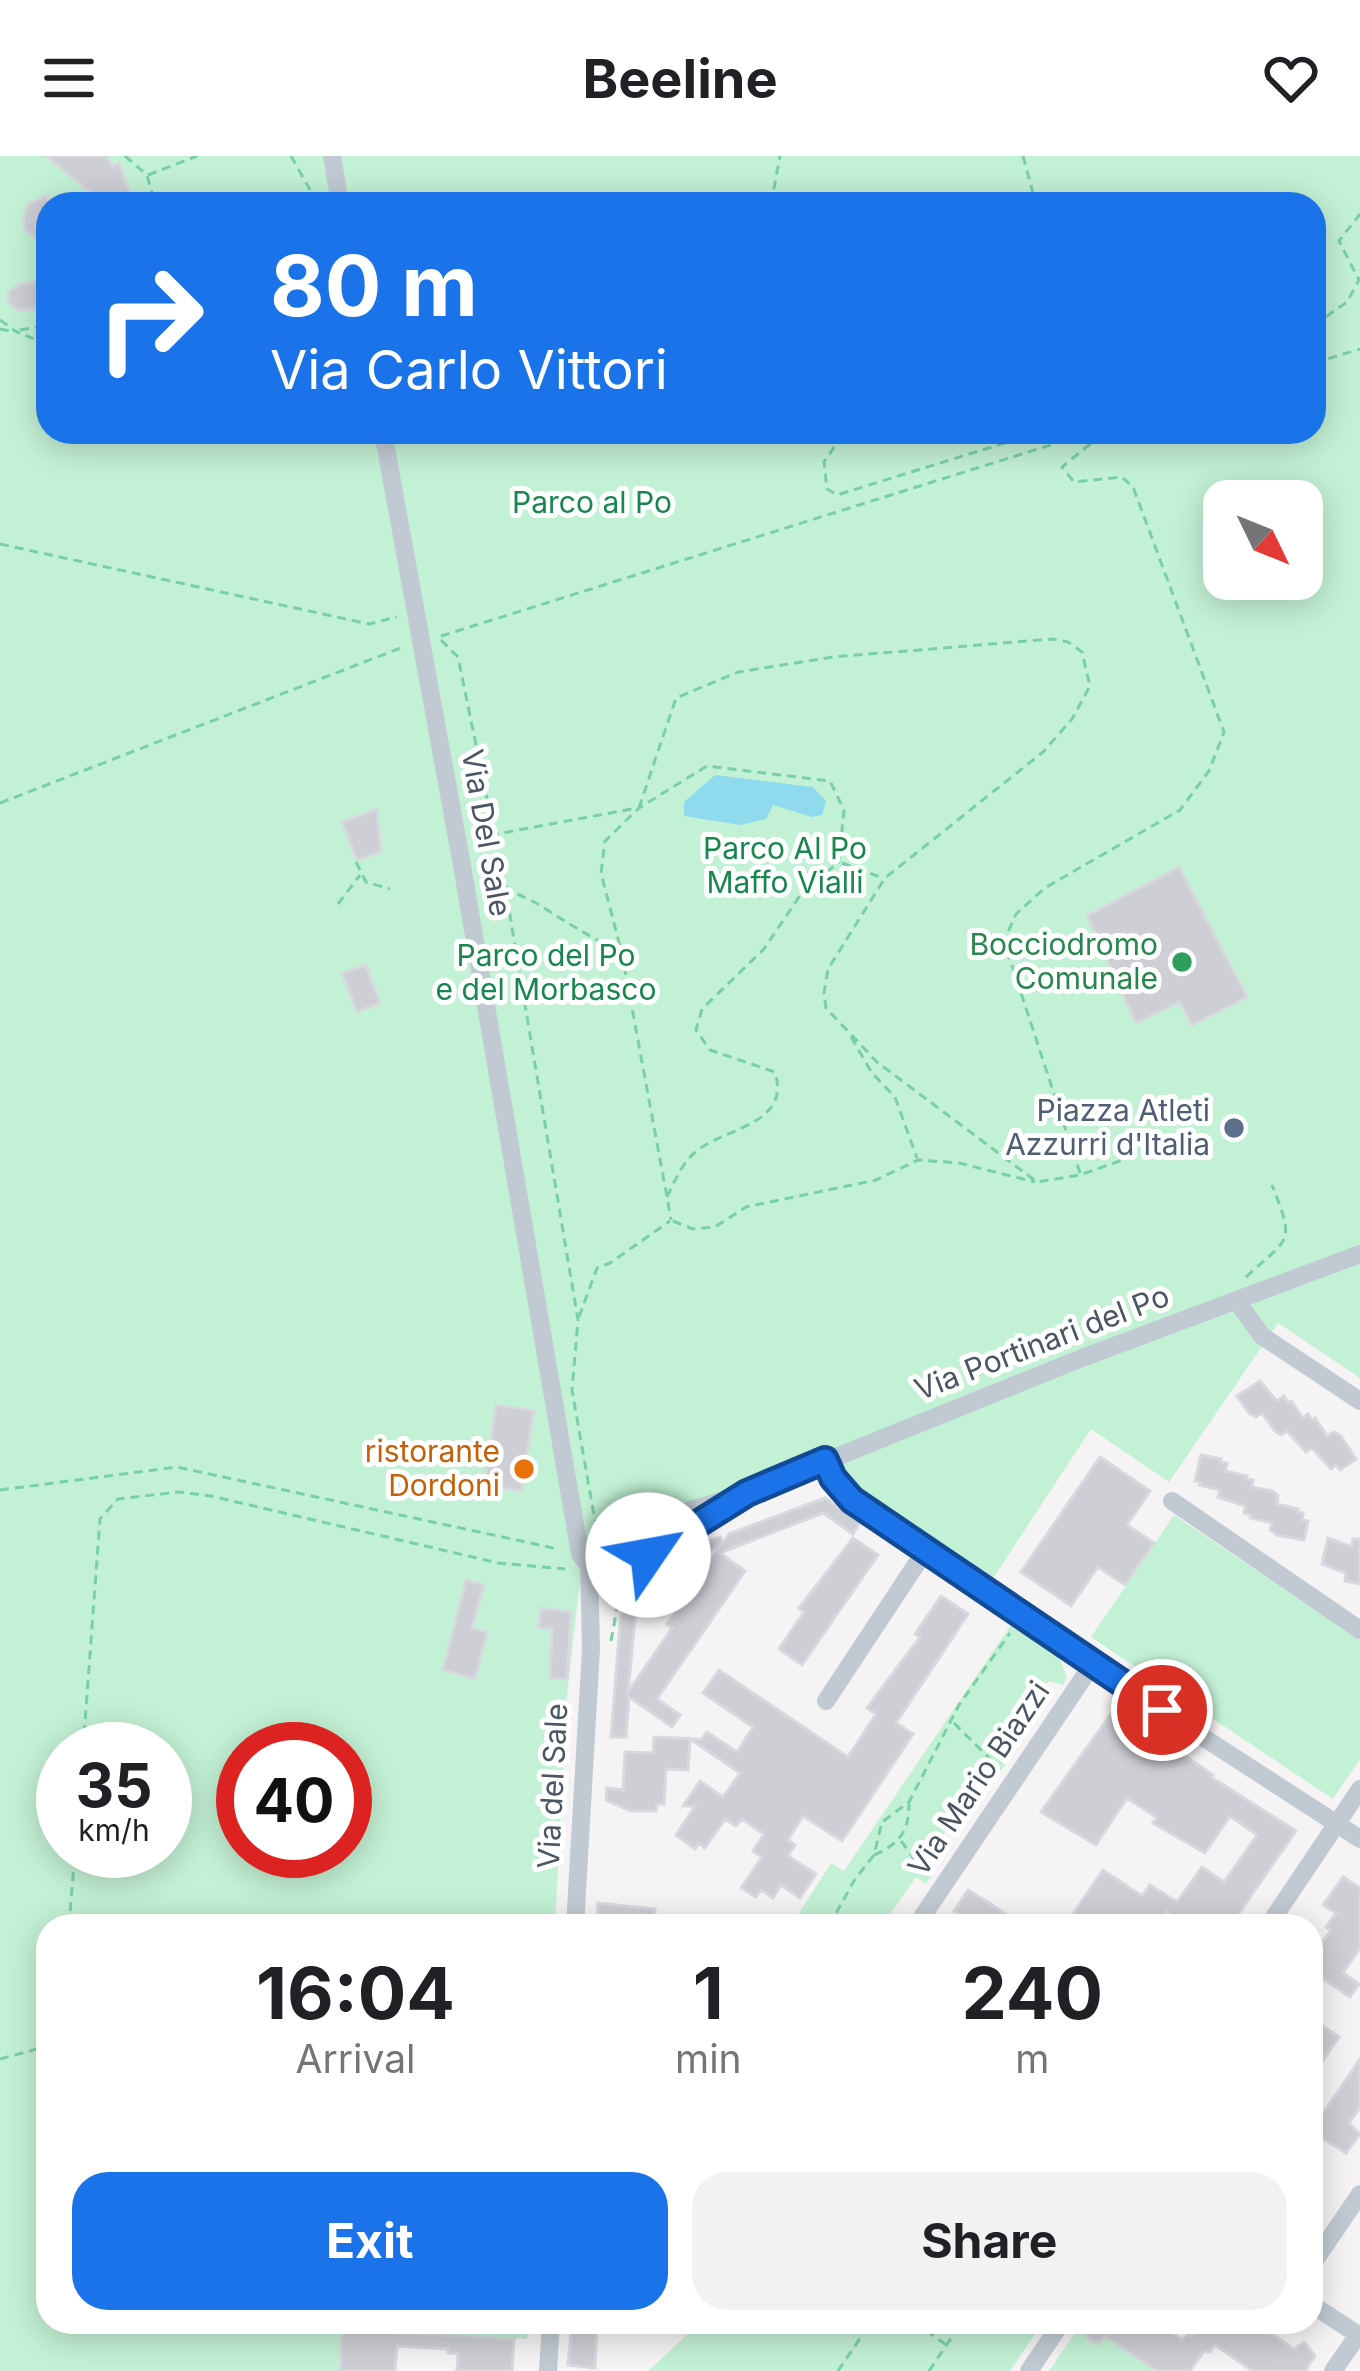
<!DOCTYPE html>
<html lang="en">
<head>
<meta charset="utf-8">
<style>
	:root { --surface:#fff; --page:#f2f2f2; --text:#202124; --muted:#757577; --accent:#1a73e8 }
	body { margin:0; font-family:Inter,sans-serif; background:var(--page); color:var(--text); height:100vh; display:flex; flex-direction:column; font-size:45px; white-space:nowrap }
	* { box-sizing:border-box; margin:0 }
	p { font-size:39px; color:var(--muted) }
	.icon { flex:none; width:66px; height:66px; fill:none; stroke:currentColor; stroke-width:2; stroke-linecap:round; stroke-linejoin:round }
	.map { position:relative; flex:1; overflow:hidden }
	.details { position:absolute; left:36px; top:1758px; width:1287px; height:420px; display:flex; flex-direction:column; background:var(--surface); border-radius:36px; box-shadow:0 6px 30px #0003 }
	.details>* { flex:none }
	.hud { position:absolute; left:36px; top:36px; width:1290px; height:252px; border-radius:36px; box-shadow:0 6px 30px #0003; background:#1a73e8; color:#fff; overflow:hidden }
	.needle { width:78px; rotate:133deg }
	.buttons { position:absolute; left:1203px; top:324px; display:grid; gap:24px }
	.buttons a { display:grid; place-items:center; width:120px; height:120px; border-radius:24px; background:var(--surface); box-shadow:0 6px 30px #0003; font-size:60px }
	.speed { position:absolute; left:36px; top:1566px; display:flex; gap:24px; font-size:60px; font-weight:700; text-align:center }
	.speed>* { display:grid; place-content:center; width:156px; height:156px; border-radius:50%; background:var(--surface); box-shadow:0 6px 30px #0003; line-height:1 }
	.speed small { font-size:30px; font-weight:400 }
	.speed .limit { border:18px solid #d22; background:#fff; color:#111 }
	.pin { position:absolute; display:grid; place-items:center; width:102px; height:102px; color:#fff; margin:-51px; border:6px solid #fff; border-radius:50%; box-shadow:0 3px 12px #0007 }
	.me { position:absolute; width:132px; margin:-66px; rotate:57deg; stroke-linejoin:round; filter:drop-shadow(0 0 9px #0008) }
	.turn { display:flex; align-items:center; gap:42px; height:252px; padding:0 36px; font-size:54px }
	.turn .icon { width:156px; height:156px; stroke-width:2.5 }
	.turn b { display:block; font-size:84px; line-height:102px }
	.eta { display:flex; justify-content:space-evenly; align-items:center; height:204px; text-align:center }
	.eta b { font-size:72px; font-weight:700; line-height:84px }
	.action { display:flex; gap:24px; margin-top:auto; padding:24px 36px }
	.action a { flex:1; height:138px; border-radius:36px; background:var(--accent); color:#fff; font-size:48px; font-weight:700; line-height:138px; text-align:center }
	.action a+a { background:var(--page); color:var(--text) }
	header { display:flex; justify-content:space-between; align-items:center; height:156px; padding:0 36px; background:var(--surface); font-size:54px; font-weight:700 }
	.map>svg:first-child { display:block }
	.green { fill:#c3f1d5; fill-rule:evenodd }
	.water { fill:#90daee }
	.building { fill:#cdcfd5; stroke:#d7d9de; stroke-width:3; fill-rule:evenodd }
	.lines { fill:none; stroke-linecap:round; stroke-linejoin:round }
	.path { stroke:#7ad0a6; stroke-width:3; stroke-dasharray:9 6; stroke-linecap:butt }
	.minor { stroke:#c1cad2; stroke-width:18 }
	.route-casing { stroke:#114b97; stroke-width:30 }
	.route { stroke:#1a73e8; stroke-width:21 }
	.leisure-dot { fill:#2e9e5b; stroke:#fff; stroke-width:4.5 }
	.service-dot { fill:#5c6f8a; stroke:#fff; stroke-width:4.5 }
	.food-dot { fill:#e8710a; stroke:#fff; stroke-width:4.5 }
	.labels { text-anchor:middle; stroke-width:10; stroke-linejoin:round; paint-order:stroke }
	.park-label { font-size:30px; fill:#17864f; stroke:#fff }
	.street-label { font-size:30px; fill:#4a5661; stroke:#fff }
	.leisure-label { font-size:30px; fill:#27864d; stroke:#fff; text-anchor:end }
	.service-label { font-size:30px; fill:#4e5e75; stroke:#fff; text-anchor:end }
	.food-label { font-size:30px; fill:#c56008; stroke:#fff; text-anchor:end }
</style>
</head>
<body>
<header><svg class="icon" aria-label="menu" viewBox="0 0 24 24"><path d="M4 6h16M4 12h16M4 18h16"/></svg>Beeline<svg class="icon" aria-label="heart" viewBox="0 0 24 24"><path d="M12 20l-8-8c-3-5 5-10 8-4 3-6 11-1 8 4z"/></svg></header>
<div class="map">
<svg width="1360" height="2215" viewBox="0 0 1360 2215">
	<rect width="100%" height="100%" fill="#f5f3f3"/>
	<!-- green -->
	<path class="green" d="M0,0H1360V1222L1278,1167L1169,1326L1091,1273L990,1427L825,1310L581,1417L567,1539L555,1770H48V2166H528L527,2183L342,2173L339,2215H0ZM48,48H1314V276H48ZM1224,345H1302V423H1224ZM63,1593H165V1695H63ZM243,1593H345V1695H243Z
		M1174,1359L1360,1484V1603L1333,1643L1091,1481Z
		M1011,1469L1060,1503L1067,1521L1063,1529L1049,1525L998,1598L1005,1609L997,1620L986,1614L926,1705L933,1717L926,1728L916,1721L882,1770H791L831,1707L844,1715Z
		M701,2166H1043L1010,2215H648Z
		M1082,2166H1086L1081,2174L1099,2188L1105,2180L1157,2215H1049Z"/>
	<!-- water -->
	<path class="water" d="M715,619L813,631L826,645L822,659L812,661L773,649L766,663L740,669L684,660V646Z"/>
	<!-- building -->
	<path class="building" d="M46,0H106L113,10L119,7L134,48H105Z
		M48,39V85L38,84L24,73V60L28,48Z
		M48,114V152L18,154L8,146V136L20,128L34,127Z
		M377,653L381,696L357,704L342,666Z
		M1179,711L1247,841L1192,869L1180,846L1136,867L1087,760Z
		M366,809L380,847L357,856L342,817Z
		M1260,1225L1277,1245L1284,1240L1288,1247L1291,1245L1303,1262L1308,1258L1312,1264L1315,1262L1327,1280L1334,1276L1341,1280L1356,1303L1340,1314L1336,1309L1331,1313L1312,1292L1306,1296L1287,1275L1281,1279L1275,1275L1262,1257L1256,1261L1249,1257L1237,1240Z
		M496,1249L534,1255L521,1335L484,1329Z
		M1201,1299L1221,1303L1220,1306L1227,1307L1225,1315L1247,1320L1246,1323L1253,1324L1252,1331L1272,1335L1278,1340L1277,1348L1298,1353L1297,1356L1303,1357L1302,1364L1308,1365L1304,1384L1277,1379L1270,1374L1272,1367L1250,1362L1251,1359L1244,1357L1245,1350L1218,1341L1220,1334L1199,1329L1200,1326L1195,1325Z
		M1100,1301L1150,1335L1127,1369L1154,1387L1125,1429L1098,1411L1071,1450L1021,1416Z
		M825,1342L860,1366L853,1378L823,1357L720,1397L745,1415L657,1543L680,1559L672,1571L629,1541L626,1581H611L621,1456L632,1434L681,1395L720,1381L723,1387L729,1378ZM722,1388L667,1468L672,1472L628,1536L635,1462L645,1442L665,1421Z
		M853,1382L878,1399L802,1509L779,1493L804,1456L799,1452Z
		M1328,1382L1352,1391L1353,1383H1360V1428L1345,1425L1346,1417L1322,1408Z
		M466,1424L484,1429L472,1472L487,1476L475,1523L443,1514Z
		M941,1440L968,1458L896,1567L913,1578L842,1685L803,1660L788,1684L795,1689L788,1700L816,1718L800,1742L781,1729L773,1742L761,1734L756,1741L741,1732L762,1701L753,1695L764,1678L742,1663L736,1670L725,1663L705,1692L699,1687L695,1693L676,1679L695,1650H683L700,1625L723,1641L740,1617L690,1583L688,1614L666,1613L664,1648H657L656,1655H631L606,1644L607,1632L623,1634L625,1596L653,1597L654,1581L702,1583L707,1576L737,1596L753,1571L703,1537L719,1514L848,1601L876,1558L867,1552L920,1481L915,1478Z
		M541,1452L571,1456L567,1523L550,1522L552,1473L538,1472Z
		M1115,1552L1213,1619L1211,1621L1296,1675L1230,1770H1207L1198,1764L1194,1770H1187L1166,1755L1156,1770H1065L1103,1714L1142,1740L1150,1729L1177,1746L1202,1711L1224,1726L1257,1679L1230,1660L1205,1697L1153,1667L1157,1662L1127,1642L1096,1689L1041,1656Z
		M1343,1721L1360,1732V1792L1343,1817L1359,1828L1350,1841L1311,1815V1803L1331,1774L1326,1771L1336,1757L1323,1749Z
		M968,1734L989,1747L1023,1770H976L954,1755Z
		M598,1747L655,1753L654,1770H597Z
		M1311,1862L1339,1881L1311,1922Z
		M1360,1903V1951L1349,1967L1360,1978L1346,1997L1311,1975Z
		M572,2166H597L595,2212L568,2209Z
		M1084,2166H1156L1182,2184L1189,2178L1192,2181L1202,2166H1254L1294,2193L1304,2186L1315,2200L1305,2215H1253L1215,2189L1210,2196L1204,2195L1190,2215H1157L1105,2180L1099,2188L1091,2185L1080,2174Z
		M342,2174L514,2183L512,2215H457L458,2197H448V2193L397,2190L395,2215H340Z"/>
	<g class="lines">
		<!-- path -->
		<path class="path" d="M125,0L147,19L155,48
			M291,0L318,48
			M1023,0L1036,48
			M148,19L197,0
			M771,48L780,0
			M0,164L15,175L48,189
			M1314,169L1347,146L1359,124L1339,85L1360,58
			M0,173L11,175
			M20,174L48,169
			M1314,207L1360,193
			M836,276L835,290L824,306L827,333L837,339L1040,276
			M0,388L369,468L397,461
			M441,480L1092,276
			M441,484L458,501L505,730L578,1164L572,1234L595,1365
			M0,647L403,491
			M639,652L676,542L738,516L833,501L1052,483L1068,486L1082,496L1090,530L1072,563L1043,596L885,722L828,813L824,837L826,852L877,906L1037,1026L1080,1019L1131,1001
			M475,682L637,652
			M356,706L366,726L390,733
			M842,707L883,722
			M505,730C517,740 529,742 541,750C567,767 593,782 620,797
			M338,748L360,719
			M851,881L872,917L895,941L917,1002
			M1080,1017L1004,785L1016,758L1045,732L1180,654L1209,615L1224,576L1133,331L1122,321L1074,326L1062,311L1105,276
			M667,1041C675,1024 683,1005 698,994C728,971 791,968 775,916L710,894L696,874L702,853L764,793L801,738L839,706L844,654L830,625L707,610L639,652L605,685L601,717L622,798L667,1041L671,1064
			M673,1065L693,1073L715,1071L746,1051L876,1024L918,1004L959,1007L1035,1026
			M1246,1121C1289,1081 1296,1089 1272,1029
			M579,1161L597,1112L610,1107L670,1065
			M0,1334L177,1311L558,1393
			M611,1485L617,1452L634,1428
			M954,1567L998,1611
			M83,1593L100,1363L118,1343L179,1336L211,1340L498,1407L565,1413
			M901,1685L928,1721
			M874,1699C899,1688 909,1676 909,1648
			M792,1768L795,1770
			M69,1770L75,1695
			M829,1770L855,1723L874,1699L882,1666L909,1646L959,1549L1010,1477
			M0,1903L48,1890
			M914,2166L945,2188
			M838,2215L871,2166
			M929,2215L962,2166"/>
		<!-- minor -->
		<path class="minor" d="M332,0L340,48
			M383,276L461,704L580,1398L585,1405L589,1403
			M1236,1144L1262,1180L1360,1245
			M825,1304L833,1322L852,1344L1092,1509L1360,1683
			M1172,1345L1360,1474
			M610,1378L747,1337L1082,1202L1360,1098
			M589 1404a25 25 0 1 1 50 0a25 25 0 1 1-50 0Z
			M639,1409L661,1390L722,1352
			M826,1545L925,1395
			M575,1770L591,1493L589,1410
			M916,1770L1092,1509
			M1268,1770L1360,1633
			M1311,2110L1360,2038
			M1311,2148L1360,2180
			M548,2215L551,2166
			M1029,2215L1062,2166
			M1333,2215L1358,2179"/>
	</g>
	<g class="lines">
		<defs>
			<path id="route" d="M648,1399L747,1337L825,1304L833,1322L852,1344L1162,1554"/>
		</defs>
		<!-- route casing -->
		<use href="#route" class="route-casing"/>
		<!-- route -->
		<use href="#route" class="route"/>
	</g>
	<!-- markers -->
	<circle class="leisure-dot" cx="1182" cy="806" r="12"/>
	<circle class="service-dot" cx="1234" cy="972" r="12"/>
	<circle class="food-dot" cx="524" cy="1313" r="12"/>
	<g class="labels">
		<!-- park labels -->
		<g class="park-label">
			<text x="592" y="357">Parco al Po</text>
			<text x="785" y="703">Parco Al Po<tspan x="785" dy="34">Maffo Vialli</tspan></text>
			<text x="546" y="810">Parco del Po<tspan x="546" dy="34">e del Morbasco</tspan></text>
		</g>
		<!-- street labels -->
		<g class="street-label">
			<text transform="translate(486 677) rotate(80)" y="10">Via Del Sale</text>
			<text transform="translate(1042 1187) rotate(-21)" y="10">Via Portinari del Po</text>
			<text transform="translate(979 1623) rotate(-56)" y="10">Via Mario Biazzi</text>
			<text transform="translate(553 1630) rotate(-87)" y="10">Via del Sale</text>
		</g>
		<!-- leisure labels -->
		<g class="leisure-label">
			<text x="1158" y="799">Bocciodromo<tspan x="1158" dy="34">Comunale</tspan></text>
		</g>
		<!-- service labels -->
		<g class="service-label">
			<text x="1210" y="965">Piazza Atleti<tspan x="1210" dy="34">Azzurri d'Italia</tspan></text>
		</g>
		<!-- food labels -->
		<g class="food-label">
			<text x="500" y="1306">ristorante<tspan x="500" dy="34">Dordoni</tspan></text>
		</g>
	</g>
</svg>
<div class="buttons">
<a><svg class="needle" viewBox="-14 -14 28 28"><path d="M0-13l5 13h-10z" fill="#e53935"/><path d="M0 13l5-13h-10z" fill="#757577"/></svg></a>
</div>
<div class="speed"><div>35<small>km/h</small></div><div class="limit">40</div></div>
<div class="pin" style="left:1162px;top:1554px;background:#d93025"><svg class="icon" aria-label="arrive" viewBox="0 0 24 24"><path d="M6 21V4h12l-3 4 3 4H6"/></svg></div>
<svg class="me" style="left:648px;top:1399px" viewBox="-20 -20 40 40"><circle r="19" fill="#fff"/><path d="M0-13L10 11 0 6-10 11z" fill="#1a73e8"/></svg>
<div class="hud">
<div class="turn"><svg class="icon" aria-label="right" viewBox="0 0 24 24"><path d="M7 20v-9h11M14 6l5 5-5 5"/></svg><div><b>80 m</b>Via Carlo Vittori</div></div>
</div>
<section class="details">
<div class="eta">
<div><b>16:04</b><p>Arrival</p></div>
<div><b>1</b><p>min</p></div>
<div><b>240</b><p>m</p></div>
</div>
<div class="action"><a>Exit</a><a>Share</a></div>
</section>
</div>
</body>
</html>
